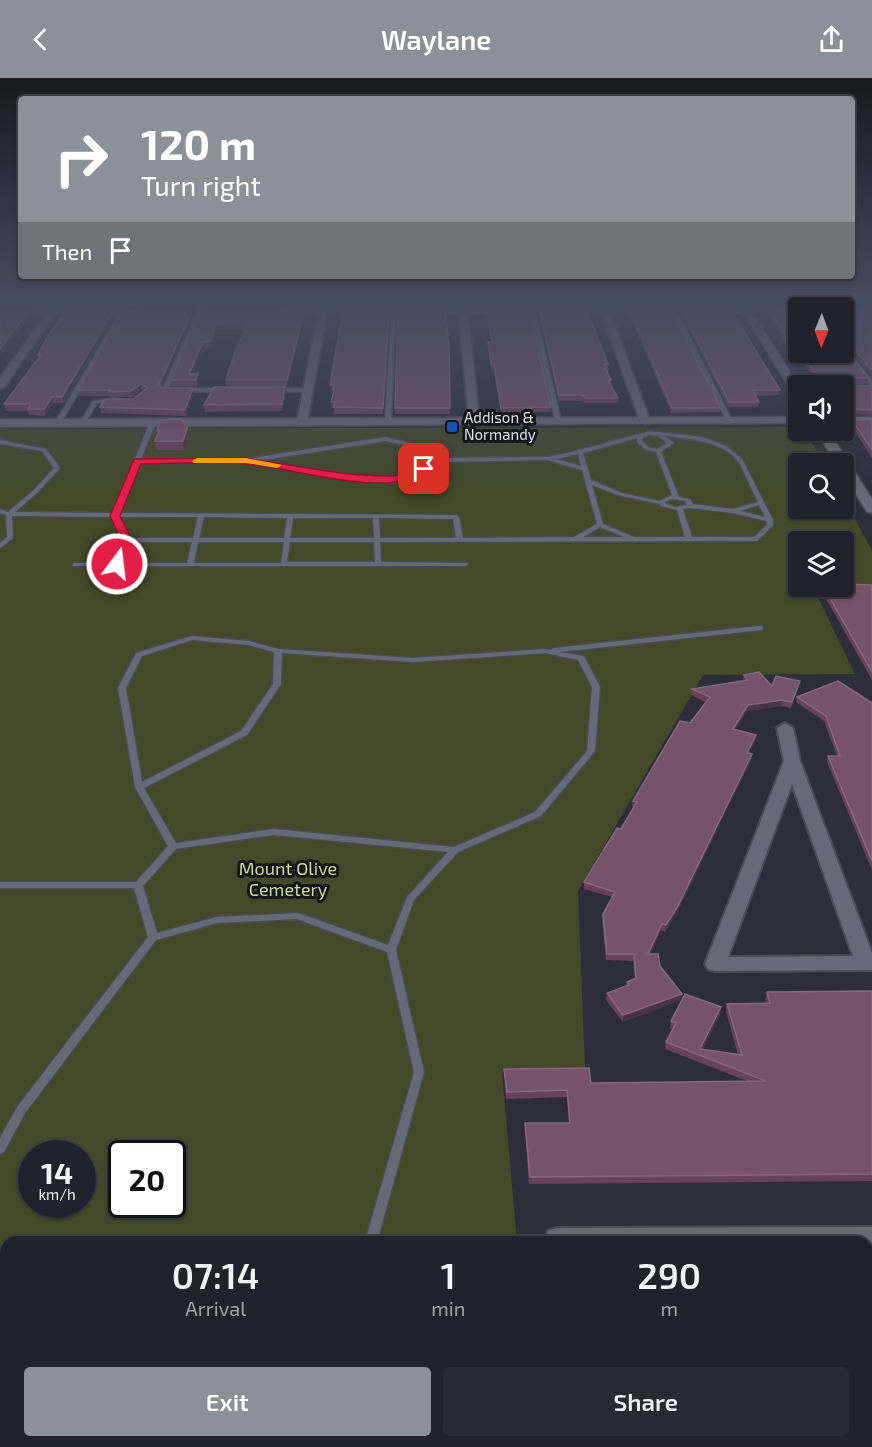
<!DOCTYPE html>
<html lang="en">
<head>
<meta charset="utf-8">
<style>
	:root { --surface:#22222c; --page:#2a2a34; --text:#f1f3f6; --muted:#a2a4a9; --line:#3f3f48; --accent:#8c9099 }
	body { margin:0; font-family:"Exo 2",sans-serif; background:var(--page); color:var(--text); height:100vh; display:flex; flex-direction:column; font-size:22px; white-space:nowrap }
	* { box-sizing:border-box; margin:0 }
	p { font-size:20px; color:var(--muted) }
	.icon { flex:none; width:33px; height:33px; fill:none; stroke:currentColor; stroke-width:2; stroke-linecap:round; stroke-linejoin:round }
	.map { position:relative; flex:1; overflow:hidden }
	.sheet { position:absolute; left:0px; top:1158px; width:873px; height:212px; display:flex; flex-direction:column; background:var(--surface); border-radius:18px 18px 0 0; box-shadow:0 2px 4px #0004,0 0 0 2px var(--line) }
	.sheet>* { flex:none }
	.guide { position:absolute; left:18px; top:18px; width:837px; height:183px; border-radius:6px; box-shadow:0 2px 4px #0004,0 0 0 2px var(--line); background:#8c9099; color:#fff; overflow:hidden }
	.needle { width:39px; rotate:181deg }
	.fabs { position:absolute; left:788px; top:219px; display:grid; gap:12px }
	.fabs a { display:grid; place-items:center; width:66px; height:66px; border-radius:6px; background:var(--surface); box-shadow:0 2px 4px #0004,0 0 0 2px var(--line); font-size:30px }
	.speed { position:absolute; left:18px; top:1062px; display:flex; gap:12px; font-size:30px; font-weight:700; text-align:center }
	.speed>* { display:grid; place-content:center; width:78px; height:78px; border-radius:50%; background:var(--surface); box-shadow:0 2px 4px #0004,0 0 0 2px var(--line); line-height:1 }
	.speed small { font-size:15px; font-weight:400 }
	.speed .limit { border:3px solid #111; border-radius:9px; background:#fff; color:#111 }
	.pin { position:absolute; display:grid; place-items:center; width:51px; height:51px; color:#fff; margin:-26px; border-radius:12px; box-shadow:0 3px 9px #0006 }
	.me { position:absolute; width:66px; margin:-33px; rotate:15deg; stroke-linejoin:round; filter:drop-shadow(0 0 4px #0008) }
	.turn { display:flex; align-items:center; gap:21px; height:126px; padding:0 24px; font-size:27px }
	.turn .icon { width:78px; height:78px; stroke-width:2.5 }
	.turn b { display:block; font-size:42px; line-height:51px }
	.then { display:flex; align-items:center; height:57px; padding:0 24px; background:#0003; gap:12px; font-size:22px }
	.eta { display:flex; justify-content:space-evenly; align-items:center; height:102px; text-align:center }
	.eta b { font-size:36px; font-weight:600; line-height:42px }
	.action { display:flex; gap:12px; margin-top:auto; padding:12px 24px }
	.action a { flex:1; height:69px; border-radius:6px; background:var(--accent); color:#fff; font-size:24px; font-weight:600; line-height:69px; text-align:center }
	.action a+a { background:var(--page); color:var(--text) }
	header { display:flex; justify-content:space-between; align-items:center; height:78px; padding:0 24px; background:var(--accent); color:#fff; font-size:27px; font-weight:600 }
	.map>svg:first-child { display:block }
	.green { fill:#434929; fill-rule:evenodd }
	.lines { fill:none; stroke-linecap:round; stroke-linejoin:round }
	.lane-casing { stroke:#4a4b55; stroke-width:3 }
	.street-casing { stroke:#4a4b55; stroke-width:4 }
	.secondary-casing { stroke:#4a4b55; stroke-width:3 }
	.lane { fill:#686977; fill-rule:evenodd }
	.street { fill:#686977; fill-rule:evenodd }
	.secondary { fill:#686977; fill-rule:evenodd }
	.wall { fill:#684259 }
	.shaded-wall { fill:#4b3346 }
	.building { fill:#755368; stroke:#85697c; stroke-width:1.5 }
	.route { fill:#e11d48; stroke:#92132f; stroke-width:1.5 }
	.slow { fill:#f59e0b }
	.transit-dot { fill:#1a4fb4; stroke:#16161c; stroke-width:2 }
	.labels { text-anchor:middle; stroke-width:6; stroke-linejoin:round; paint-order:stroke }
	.far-poi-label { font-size:15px; fill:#dfe0e8; stroke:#16161c; text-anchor:start }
	.park-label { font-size:18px; fill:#cddb91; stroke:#16161c }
</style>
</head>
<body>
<header><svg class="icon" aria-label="back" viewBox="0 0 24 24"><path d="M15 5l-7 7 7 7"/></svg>Waylane<svg class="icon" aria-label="share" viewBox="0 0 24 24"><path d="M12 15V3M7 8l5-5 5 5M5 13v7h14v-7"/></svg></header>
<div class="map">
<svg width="872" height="1369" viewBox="0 0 872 1369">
	<rect width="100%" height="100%" fill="#2d2e3a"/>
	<!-- green -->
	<path class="green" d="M798,349V352L805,353L824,385L798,386V430H843V420L872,472V510L814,511L855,596L703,597L578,813L585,990L502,994L517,1164H6V1364H534L535,1369H0V351ZM798,464H843V508H798ZM32,1076H82V1126H32ZM122,1076H172V1126H122Z"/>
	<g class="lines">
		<defs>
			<path id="lane" d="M125,225H129L61,345L56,346L55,345Z
				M201,225H205L168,310H221L224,312L221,314L163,313L162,312Z
				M392,225H396L391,343L388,345L385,343Z
				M530,225H534L561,343L558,345L555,343Z
				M669,225H673L732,342L731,343L726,342Z
				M808,225H812L816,230H811Z
				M843,267L872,302V307L870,306L843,271Z
				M276,310H308L311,312L308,314L274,313V311Z
				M115,320L117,321V323L97,325L85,346H81L80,345L93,323Z
				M153,342L156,344L141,381H246L386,359L420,368L432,380L549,379L579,372L650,353L702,359L726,368L742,381L773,442V447L758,462L756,463L380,464L381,484L467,485L468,486L465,488H73V486L75,485H115L124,462L112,439L12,438L13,460L0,470V465L7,459L6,437L0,435V431L8,434L34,412L54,390L42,373L0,366V362L46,371L60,390L38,414L15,434L113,435L150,344ZM650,357L658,358L667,365L657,371L650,370L642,363L643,359ZM664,358C688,361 724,362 739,385C746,397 751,411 758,424L733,431L693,426L690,421L679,419L661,374L674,365ZM637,360V364L646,372L656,374L672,417L659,423L622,415L591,402L583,375ZM386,363L416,370L428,382L422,390L401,399H366L257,383ZM578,376L581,388L556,381ZM547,382L582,392L597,446L574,459L463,460L459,439L456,437L119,435L139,385H246L366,403H402L426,392L433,384ZM592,407L618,417L660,426L661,428L677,432L685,459H634L603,446ZM672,421L685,423L687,427L675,429L666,426L665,424ZM759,427L765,439L740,433ZM690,430L733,435L766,443L767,447L754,459H692L683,431ZM118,439H198L193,460H129ZM204,439L287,440L284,460H199ZM293,440H373L374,460H290ZM379,440L453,441L456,460H380ZM600,449L624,459H583ZM129,464H192L187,485H122ZM198,464H284L281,485H194ZM290,464H374L375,484H287Z
				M759,548H762L763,550L762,552L559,574L584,578L600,609L595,673L541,738L458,774L414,822L396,872L424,994L377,1164H365L414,994L387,874L297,841L217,845L156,862L25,1035L4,1074L0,1076V1060L17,1029L148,859L134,810H0V804H136L168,768L135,709L118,610L136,575L192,558L249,563L278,571L413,580L545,571L550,572L554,570ZM192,562L249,567L274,574L273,606L241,653L142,704L126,610L142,578ZM282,575L413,584L545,575L578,582L592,609L587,673L535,734L454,769L274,751L176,765L144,710L247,657L281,606ZM274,757L448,774L407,819L388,867L298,835L217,839L157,855L143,808L176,771Z
				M302,1364H316L314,1369H300Z"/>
			<path id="street" d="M56,225L60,228L58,231L146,230L150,233L146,236H55L4,309L0,310V300L46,236L0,237V231H49Z
				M320,225H328L327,230H459V225H467L468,230L599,229L598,225H606L608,229L801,230H798V234H610L650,343L645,346L640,343L601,234L468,235L479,343L474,346L469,343L459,235H327L307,344L302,347L297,344L318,236H283L279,233L283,230H319Z
				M872,228V234H843V230H840Z
				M785,645L793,650L800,683L872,875V892L715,893L708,891L705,886L784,683L777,650ZM792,706L853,878L728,879Z
				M872,1149V1171H867V1164H545L548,1153L557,1150Z
				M561,1364H589L590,1369H562Z"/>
			<path id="secondary" d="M737,225H746L799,308L798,317L792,314Z
				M798,339V345L0,349V341Z
				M843,339H872V345H843Z
				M816,352H828L872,421V435L867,434L843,396V386H836Z"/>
		</defs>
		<!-- lane casing -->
		<use href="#lane" class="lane-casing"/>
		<!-- street casing -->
		<use href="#street" class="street-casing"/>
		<!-- secondary casing -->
		<use href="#secondary" class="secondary-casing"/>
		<!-- lane -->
		<use href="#lane" class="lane"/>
		<!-- street -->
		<use href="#street" class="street"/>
		<!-- secondary -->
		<use href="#secondary" class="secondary"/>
	</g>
	<!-- wall -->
	<path class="wall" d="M0,225H39L37,229H0Z
		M73,225H124L120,229H74Z
		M129,225H200L197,228H130Z
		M206,225H307L306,228H206Z
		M344,225H391L390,228H344Z
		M398,225H444V228H398Z
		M482,225H529L528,227L485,228Z
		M536,225H584V227H537Z
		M624,225H668V227H625Z
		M674,225H726L725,227H677Z
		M762,225H810L812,227L815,226L813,225H858V227L841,228H764Z
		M769,231H798V274H843L868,300L867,306H843V308H815L813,305L814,300L793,270H788L768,236Z
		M843,231L872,237V298L845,266L843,265Z
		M114,232L115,238L64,325H53L45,338L29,337L28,333H6L4,326L39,279L38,277Z
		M201,232L304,237L287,308H226V302L246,251H217L210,270H204L192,295L199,301L197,308H171V302Z
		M389,232L383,336H334V330H332L331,324L333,315V313H331L330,307Z
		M398,232L449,266L450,336H395Z
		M487,232L551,329V334L501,335L494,292H491L488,269V264H491Z
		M539,232L608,286V291H606L611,302V307L618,320L617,325H585L581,323H559L539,237Z
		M630,232L720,330V334L671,335L629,236Z
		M682,232L780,312L779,317L756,318L759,324L758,329H728L681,236Z
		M193,238L161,309L194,315L186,338L101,335L100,329L133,321L143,313L141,312L132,319L110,320L109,318H79L78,312Z
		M843,308H872V337L843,336Z
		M285,309L286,315L282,333L205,334L204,327Z
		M872,341V380L851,347L852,342Z
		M157,353L189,356L184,372H157L155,363L157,357Z
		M872,507V602L820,510L821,508Z
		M744,597L772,608L800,603L791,630L781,628L747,633L735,652L756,657L755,663L749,675L752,676L751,682L677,834L665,854L661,852L650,876L682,916L681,922L623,944L606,922L607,915L626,908L627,904L635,901L633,883L606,882L602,843L603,836L612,819L584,811V804L621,751L634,730L632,729L633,723L706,624L691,617L692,611L743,603Z
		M797,619L872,625V792L827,684L828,678H837L824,643L796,624Z
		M872,913V1103L529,1106L525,1052V1045H569L567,1019L506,1021L504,998V991L591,1005L747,1003L665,971L666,964L672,951L670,950L671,943L721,929L720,936L702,972L738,977L726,933L727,926L766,925L765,921L767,914Z
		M867,1209H872V1279H867Z"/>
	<!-- shaded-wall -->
	<path class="shaded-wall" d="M839,225H858V227L838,228Z
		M114,232L115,238L64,325L62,319Z
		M304,232V237L287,308V302Z
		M192,233L193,238L160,312L159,307Z
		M28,234L29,239L0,278V271Z
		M217,245V251L210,270V264Z
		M203,264L204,270L190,302L189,296Z
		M198,295L199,301L197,308L196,302Z
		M141,306V312L132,319L131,313Z
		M285,309L286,315L282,333V326Z
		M193,310L194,315L186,338L185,332Z
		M52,319L53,325L45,338L44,331Z
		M188,347L189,356L184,372L183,363Z
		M782,622L781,628L747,633L732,657L733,651L748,627Z
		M756,657L755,663L746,681L747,675Z
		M752,676L751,682L677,834L665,854L666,847Z
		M662,846L661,852L647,882L648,876Z
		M682,916L681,922L623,944V937Z
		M721,929L720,936L699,978L700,971Z"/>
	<!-- building -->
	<path class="building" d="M803,225H810L812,227L819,225H818H840L842,230H800L804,225Z
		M769,231H798V271L794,265H789Z
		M843,231H867L872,237V292L846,261L843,260Z
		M66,232H114L62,319H52L44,331H28L31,326H4L41,277H38L48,258Z
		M201,232H304L287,302H226L237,268L249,245H217L210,264H203L189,296L198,295L196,302H171Z
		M343,232H389L383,330L334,329L335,324H331L334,313L333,307H330Z
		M398,232H445L449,266L450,330H395Z
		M487,232H530L551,329L501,330L494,287L491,286L488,264H492Z
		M539,232H587L608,286H604L611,302H608L618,320H586L582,317H559Z
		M630,232H672L720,330H672Z
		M682,232H731L780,312H753L759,324H729Z
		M123,233H192L159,307L162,310H193L185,332L100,329L105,321H133L147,310L141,306L131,313L109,314L110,312H78Z
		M0,234H28L0,271Z
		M843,268L868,300H844L843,308H816V307H819L814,299H818L800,274H843Z
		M843,308H872V332L843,330Z
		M214,309H285L282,326L204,327Z
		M180,341L188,347L183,363H155L159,353H157L160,342Z
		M872,341V372L852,342Z
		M843,506L872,507V594L823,508H843Z
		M759,594L772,608L776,598L800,603L792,624L782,622L748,627L733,651L756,657L747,675L752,676L678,828L666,847L662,846L648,876H658L660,888L682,916L623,937L607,915L629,907L627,904L636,900L634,876H607L603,836L615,814L584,804L617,750L621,751L637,724L633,723L680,643L690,645L710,619L692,611L748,602L744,597Z
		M838,603L872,625V783L828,678H840L826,638L797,619Z
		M872,913V1096L530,1099L525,1045H570L567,1012L507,1014L504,991L589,990L591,1005L766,1003L666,964L676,945L671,943L685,916L721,929L700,971L742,977L727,926L770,925L767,914Z
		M867,1209H872V1269H867Z
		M794,1364H830L832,1369H795Z"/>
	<!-- sky -->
	<linearGradient id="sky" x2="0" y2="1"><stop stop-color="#191920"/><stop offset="0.54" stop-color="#464c60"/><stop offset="1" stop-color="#464c60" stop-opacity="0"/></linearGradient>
	<rect width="872" height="416" fill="url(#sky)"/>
	<!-- route -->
	<path class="route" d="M246,380C293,387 342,398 390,398C402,398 420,385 429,391C392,424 292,389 246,386C212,383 175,386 141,386L120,438L132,462L123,486L114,488L112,486L121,462L110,438L134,381Z"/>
	<!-- slow -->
	<path class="slow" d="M197,380H246L282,387L277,390L246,385H194L192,383Z"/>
	<!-- markers -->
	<rect class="transit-dot" x="446" y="343" width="12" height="12" rx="3"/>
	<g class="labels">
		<!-- far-poi labels -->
		<g class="far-poi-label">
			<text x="464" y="345">Addison &amp;<tspan x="464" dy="17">Normandy</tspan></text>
		</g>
		<!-- park labels -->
		<g class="park-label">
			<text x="288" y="797">Mount Olive<tspan x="288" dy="21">Cemetery</tspan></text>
		</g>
	</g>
</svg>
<div class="fabs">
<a><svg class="needle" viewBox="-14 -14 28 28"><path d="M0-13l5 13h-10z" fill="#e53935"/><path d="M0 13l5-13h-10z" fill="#a2a4a9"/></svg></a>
<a><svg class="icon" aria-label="sound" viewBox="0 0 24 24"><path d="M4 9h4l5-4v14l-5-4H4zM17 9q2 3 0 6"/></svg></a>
<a><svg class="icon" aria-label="search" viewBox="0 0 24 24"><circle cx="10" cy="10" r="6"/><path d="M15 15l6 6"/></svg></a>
<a><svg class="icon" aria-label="layers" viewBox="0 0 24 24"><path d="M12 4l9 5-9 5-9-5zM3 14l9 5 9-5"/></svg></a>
</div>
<div class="speed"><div>14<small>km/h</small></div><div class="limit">20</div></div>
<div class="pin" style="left:424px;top:391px;background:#d93025"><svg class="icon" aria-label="arrive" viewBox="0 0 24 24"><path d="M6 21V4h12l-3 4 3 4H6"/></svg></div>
<svg class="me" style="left:117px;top:486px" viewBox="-20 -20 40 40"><circle r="17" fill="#e11d48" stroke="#fff" stroke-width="3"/><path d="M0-11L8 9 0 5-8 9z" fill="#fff"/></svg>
<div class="guide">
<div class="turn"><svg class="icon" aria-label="right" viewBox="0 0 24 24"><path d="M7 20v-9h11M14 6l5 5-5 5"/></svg><div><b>120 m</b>Turn right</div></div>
<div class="then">Then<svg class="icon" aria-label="arrive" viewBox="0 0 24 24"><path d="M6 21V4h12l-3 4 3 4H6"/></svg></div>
</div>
<section class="sheet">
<div class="eta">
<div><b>07:14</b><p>Arrival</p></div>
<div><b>1</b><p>min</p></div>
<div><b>290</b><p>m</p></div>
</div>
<div class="action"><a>Exit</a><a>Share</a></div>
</section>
</div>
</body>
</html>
